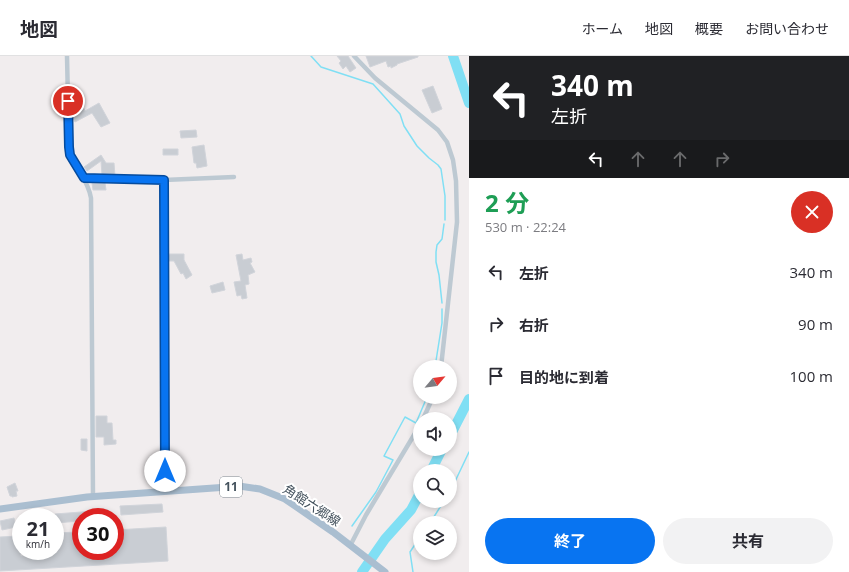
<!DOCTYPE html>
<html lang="ja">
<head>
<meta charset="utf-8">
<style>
	:root { --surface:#fff; --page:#f2f2f3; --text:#2b2b33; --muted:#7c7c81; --line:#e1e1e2; --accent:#0874f1 }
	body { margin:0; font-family:"Open Sans","Noto Sans JP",sans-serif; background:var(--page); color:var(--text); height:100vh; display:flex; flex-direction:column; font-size:15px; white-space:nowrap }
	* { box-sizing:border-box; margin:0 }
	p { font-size:13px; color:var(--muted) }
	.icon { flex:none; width:22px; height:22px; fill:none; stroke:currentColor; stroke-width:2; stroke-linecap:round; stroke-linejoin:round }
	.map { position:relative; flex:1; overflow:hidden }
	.side { display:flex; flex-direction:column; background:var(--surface); width:380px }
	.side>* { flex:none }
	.banner { background:#202124; color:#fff; overflow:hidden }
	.needle { width:26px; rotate:61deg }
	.buttons { position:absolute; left:413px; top:304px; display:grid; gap:8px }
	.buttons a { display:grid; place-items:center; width:44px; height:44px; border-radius:50%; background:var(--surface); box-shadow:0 2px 6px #0003; font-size:20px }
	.speed { position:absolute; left:12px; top:452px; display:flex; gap:8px; font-size:20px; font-weight:700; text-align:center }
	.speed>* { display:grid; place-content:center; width:52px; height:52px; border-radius:50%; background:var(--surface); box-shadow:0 2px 6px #0003; line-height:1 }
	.speed small { font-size:10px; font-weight:400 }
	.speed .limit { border:6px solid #d22; background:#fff; color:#111 }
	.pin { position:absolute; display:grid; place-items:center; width:34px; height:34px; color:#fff; margin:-17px; border:2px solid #fff; border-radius:50%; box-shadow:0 1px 4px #0007 }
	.me { position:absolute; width:44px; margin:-22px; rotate:0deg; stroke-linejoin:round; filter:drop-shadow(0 0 3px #0008) }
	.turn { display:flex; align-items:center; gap:14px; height:84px; padding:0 16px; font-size:18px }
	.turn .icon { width:52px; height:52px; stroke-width:2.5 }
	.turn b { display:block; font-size:28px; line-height:34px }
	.lanes { display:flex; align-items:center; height:38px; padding:0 16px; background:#0003; justify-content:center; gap:20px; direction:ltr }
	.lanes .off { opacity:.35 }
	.round { display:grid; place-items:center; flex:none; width:42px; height:42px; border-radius:21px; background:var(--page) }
	.headline { display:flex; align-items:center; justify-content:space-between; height:68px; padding:0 16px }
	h1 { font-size:24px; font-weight:700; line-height:30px; color:#1e9e55 }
	.button { display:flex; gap:8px; margin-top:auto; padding:8px 16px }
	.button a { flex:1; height:46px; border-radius:24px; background:var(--accent); color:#fff; font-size:16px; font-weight:700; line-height:46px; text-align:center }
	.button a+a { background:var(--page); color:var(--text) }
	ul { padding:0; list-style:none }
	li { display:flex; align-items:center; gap:12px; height:52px; padding:0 16px }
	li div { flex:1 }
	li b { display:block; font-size:15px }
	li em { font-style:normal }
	header { display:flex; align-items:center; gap:24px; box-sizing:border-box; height:56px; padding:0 20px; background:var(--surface); border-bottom:1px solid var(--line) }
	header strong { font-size:19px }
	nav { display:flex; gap:22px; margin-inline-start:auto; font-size:14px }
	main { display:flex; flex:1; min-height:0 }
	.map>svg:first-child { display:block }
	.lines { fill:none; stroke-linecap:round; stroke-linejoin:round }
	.stream { stroke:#80dff4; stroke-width:1.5 }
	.river { stroke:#80dff4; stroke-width:10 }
	.building { fill:#c9cdd3; stroke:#d1d4da }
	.minor { stroke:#bdc9d2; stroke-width:4.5 }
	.primary { stroke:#aabed0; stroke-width:7 }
	.route-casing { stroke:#054b9d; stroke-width:10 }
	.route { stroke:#0874f1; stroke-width:7 }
	.labels { text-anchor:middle; stroke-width:4; stroke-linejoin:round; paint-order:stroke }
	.shield { fill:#fff; stroke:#7c868e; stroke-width:1 }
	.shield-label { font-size:12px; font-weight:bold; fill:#44525d }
	.street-label { font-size:13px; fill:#44525d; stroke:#fff }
</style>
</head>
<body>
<header>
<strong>地図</strong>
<nav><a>ホーム</a><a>地図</a><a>概要</a><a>お問い合わせ</a></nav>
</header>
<main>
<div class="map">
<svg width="469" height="516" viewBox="0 0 469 516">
	<rect width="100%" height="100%" fill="#f1edee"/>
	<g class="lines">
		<!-- stream -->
		<path class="stream" d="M311,0L321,11L373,28L400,58L404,70L417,90L429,102L438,109L441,113L445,140V164
			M442,247L439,219L436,206V196L437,189L442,183L444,168
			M435,311L442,267V253
			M468,347L469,351
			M450,436L469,396
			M430,467L444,445
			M352,470L376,436L393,404L384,400L405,361L416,367L427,341
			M413,516L410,496L420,481"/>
		<!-- river -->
		<path class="river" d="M453,0L469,47
			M450,380L469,343
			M431,415L442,393
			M362,516L385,483L411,454L420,437"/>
	</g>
	<!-- building -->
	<path class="building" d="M337,0H348L356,12L350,16L346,10L343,13L339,7L341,5Z
		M366,0H418V1L397,8V9L391,12V10L388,11L386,5L370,11Z
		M433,30L442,53L432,57L422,34Z
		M99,47L110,67L101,71L92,57L75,66L72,59L79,55L77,53L83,50L85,55Z
		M196,74L197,81L181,82L180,75Z
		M204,89L207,110L197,112L196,107H194L192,91Z
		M163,93H178V99H163Z
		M101,99L106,107H114L115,120L102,119L101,105L87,115L84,111Z
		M92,127H105L106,134H93Z
		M168,198H184V204L192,219L186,223L183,217L181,218L174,205H168Z
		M242,198L243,204L251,202L252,206L250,207L255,216L248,219L249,228L245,229L247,242L242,243L241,239L237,240L234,226L241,225L236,199Z
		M223,226L225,234L212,237L210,230Z
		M96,360H107V367H112L113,384H116V388L104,389V381H96Z
		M81,383H87V395L81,394Z
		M15,427L18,435H16L17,440L12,441V440H10L7,431Z
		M162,448L163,456L121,459L120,450Z
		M108,454L109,461H81V465L55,467V458Z
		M14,462L16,471L2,474L0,465Z
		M166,471L168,505L0,515V481L18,480L21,500L55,497V477L78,476L79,497L115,495V474Z"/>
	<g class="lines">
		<!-- minor -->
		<path class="minor" d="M67,0L69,91C73,110 88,123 91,142L93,440
			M354,0L375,22L438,74L447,86L453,104L456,125L457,166L441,311
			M84,123L164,124L234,121
			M164,124L165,435
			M423,363L433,341
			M350,490L366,459L420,369"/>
		<!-- primary -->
		<path class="primary" d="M0,453L87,441L228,431L239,430L260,433L285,443L333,476L385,516"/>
	</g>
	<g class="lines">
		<defs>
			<path id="route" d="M68,45L69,91L70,99L84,122L164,124L165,415"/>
		</defs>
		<!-- route casing -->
		<use href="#route" class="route-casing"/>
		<!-- route -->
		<use href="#route" class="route"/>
	</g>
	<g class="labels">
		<!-- shield labels -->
		<rect class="shield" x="220" y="421" width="22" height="20" rx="3"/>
		<g class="shield-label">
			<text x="231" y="435">11</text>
		</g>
		<!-- street labels -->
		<g class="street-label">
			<text transform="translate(312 449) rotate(33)" y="5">角館六郷線</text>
		</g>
	</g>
</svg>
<div class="buttons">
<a><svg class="needle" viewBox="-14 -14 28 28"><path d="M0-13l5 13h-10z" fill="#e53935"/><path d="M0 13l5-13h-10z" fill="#7c7c81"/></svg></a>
<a><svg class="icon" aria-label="sound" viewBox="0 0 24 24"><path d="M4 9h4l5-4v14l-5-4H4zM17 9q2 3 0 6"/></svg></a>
<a><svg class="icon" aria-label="search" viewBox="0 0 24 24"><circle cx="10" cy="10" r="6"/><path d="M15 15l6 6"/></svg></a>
<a><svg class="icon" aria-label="layers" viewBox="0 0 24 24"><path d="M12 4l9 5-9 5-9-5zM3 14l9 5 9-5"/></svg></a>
</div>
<div class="speed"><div>21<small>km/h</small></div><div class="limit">30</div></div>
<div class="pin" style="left:68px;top:45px;background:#d93025"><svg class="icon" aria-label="arrive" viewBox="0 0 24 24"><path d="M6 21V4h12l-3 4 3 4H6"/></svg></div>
<svg class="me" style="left:165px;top:415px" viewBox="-20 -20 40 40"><circle r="19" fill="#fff"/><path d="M0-13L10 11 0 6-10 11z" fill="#0874f1"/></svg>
</div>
<section class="side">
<div class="banner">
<div class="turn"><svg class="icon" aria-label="left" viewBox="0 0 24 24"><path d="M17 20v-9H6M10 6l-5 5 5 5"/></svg><div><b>340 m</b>左折</div></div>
<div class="lanes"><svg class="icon" aria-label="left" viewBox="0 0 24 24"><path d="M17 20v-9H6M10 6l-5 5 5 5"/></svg><svg class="icon off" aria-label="ahead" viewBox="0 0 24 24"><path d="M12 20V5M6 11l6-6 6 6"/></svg><svg class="icon off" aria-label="ahead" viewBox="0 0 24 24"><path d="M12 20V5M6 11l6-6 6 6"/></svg><svg class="icon off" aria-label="right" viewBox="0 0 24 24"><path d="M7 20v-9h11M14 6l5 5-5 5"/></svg></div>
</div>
<div class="headline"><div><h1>2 分</h1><p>530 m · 22:24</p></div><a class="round" style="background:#d93025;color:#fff"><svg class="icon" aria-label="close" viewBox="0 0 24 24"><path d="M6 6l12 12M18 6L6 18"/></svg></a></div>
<ul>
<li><svg class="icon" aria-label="left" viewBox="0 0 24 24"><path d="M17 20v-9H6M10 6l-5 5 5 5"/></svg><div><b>左折</b></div><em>340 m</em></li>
<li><svg class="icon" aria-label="right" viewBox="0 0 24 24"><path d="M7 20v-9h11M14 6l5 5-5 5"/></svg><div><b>右折</b></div><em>90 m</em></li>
<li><svg class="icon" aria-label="arrive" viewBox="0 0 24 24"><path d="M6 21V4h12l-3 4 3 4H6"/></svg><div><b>目的地に到着</b></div><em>100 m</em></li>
</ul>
<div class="button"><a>終了</a><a>共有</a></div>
</section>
</main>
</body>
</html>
